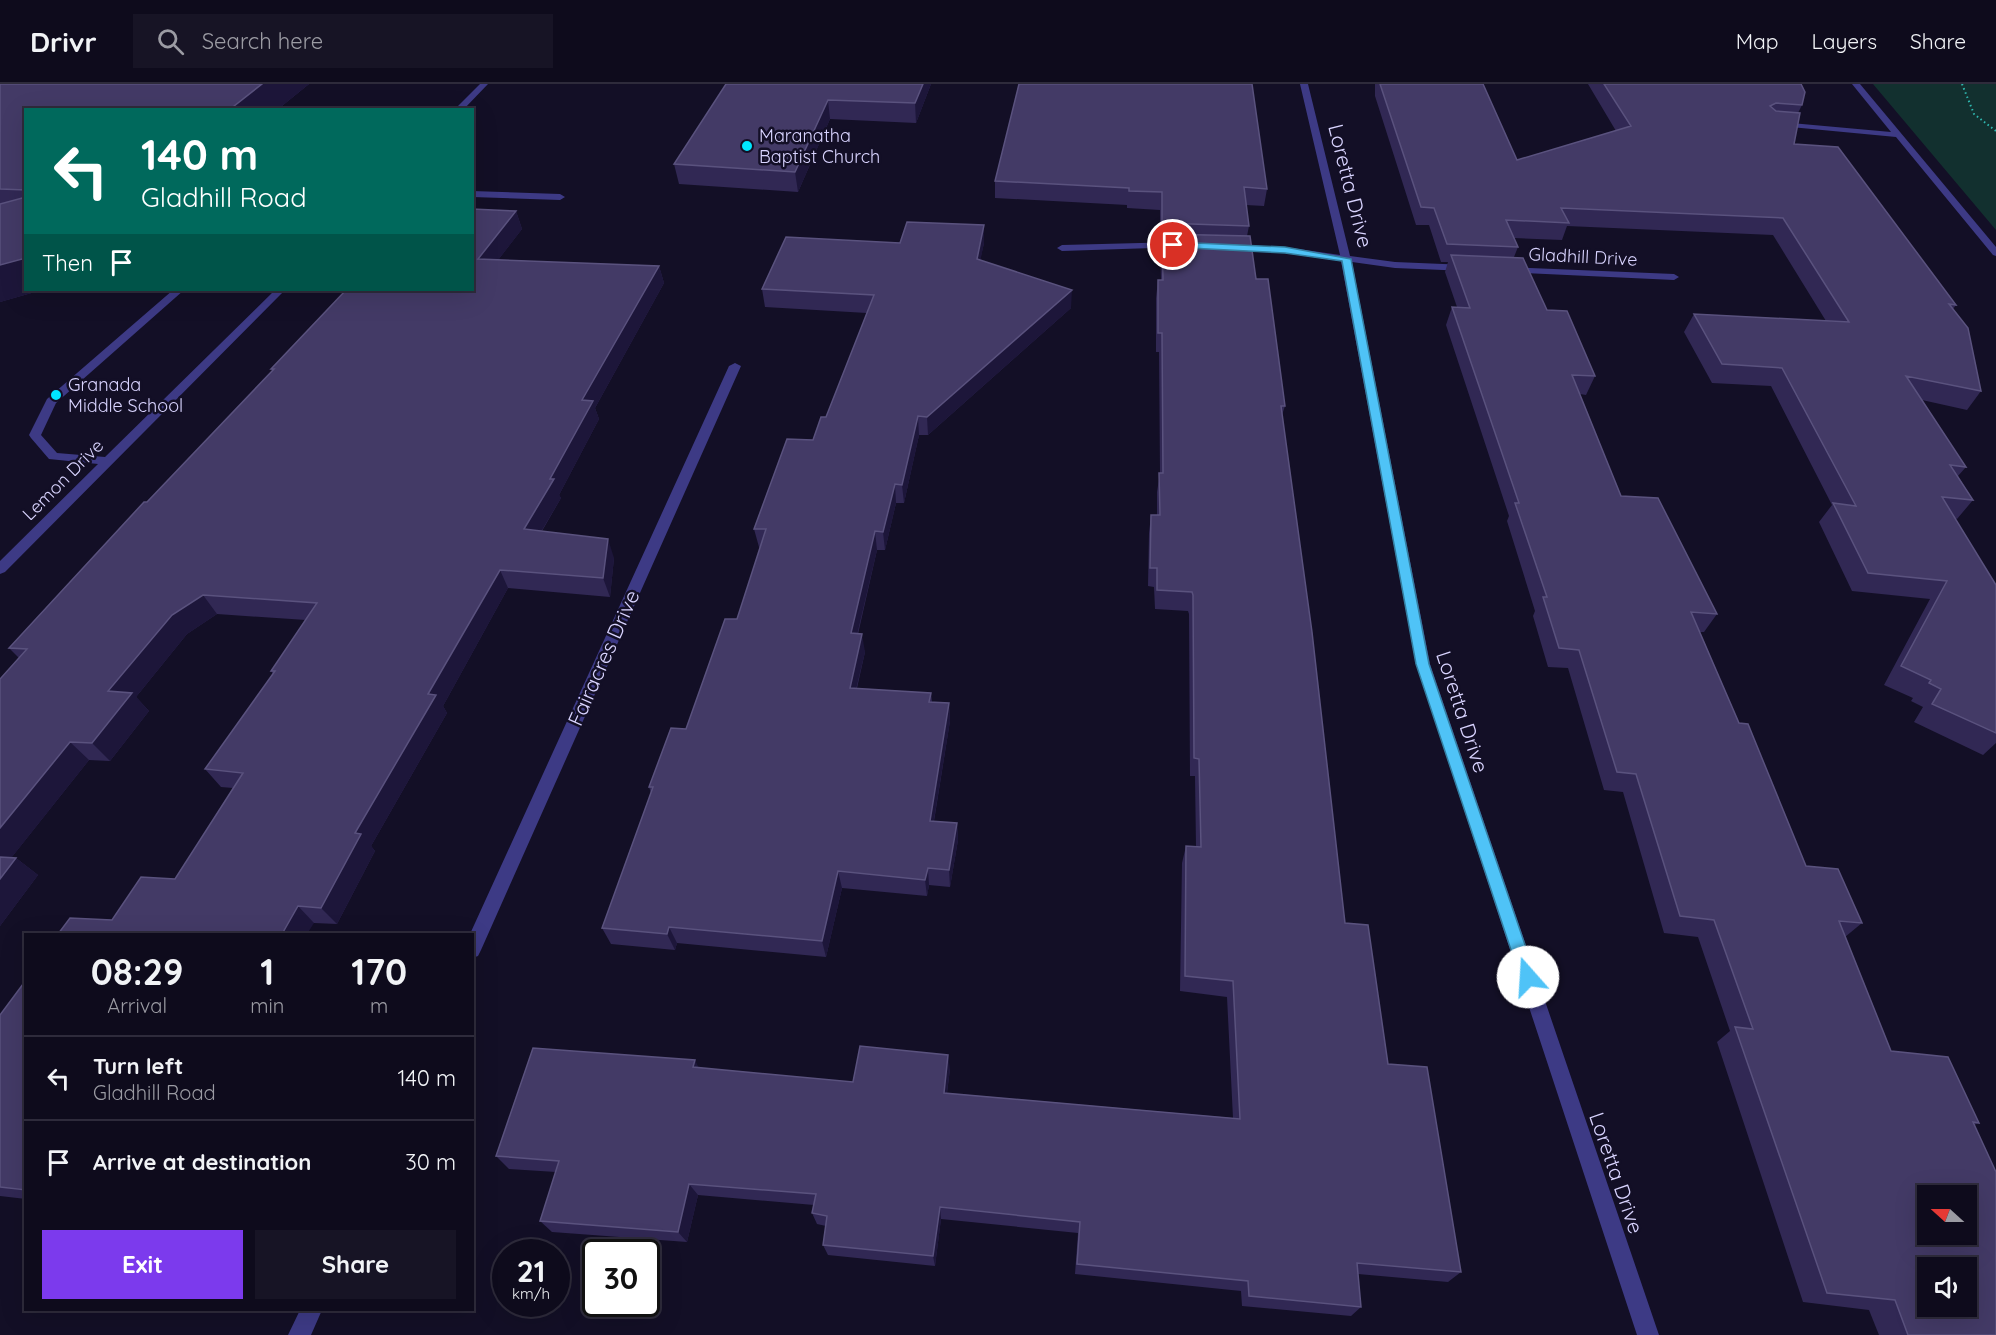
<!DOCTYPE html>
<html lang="en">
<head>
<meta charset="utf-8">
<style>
	:root { --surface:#0e0b1c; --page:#171425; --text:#f1f3f6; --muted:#9b9ba3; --line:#2e2b3b; --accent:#7c3aed }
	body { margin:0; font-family:Quicksand,sans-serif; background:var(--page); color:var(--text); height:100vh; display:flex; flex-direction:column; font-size:22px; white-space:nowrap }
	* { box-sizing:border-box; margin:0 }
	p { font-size:20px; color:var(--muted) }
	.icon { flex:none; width:33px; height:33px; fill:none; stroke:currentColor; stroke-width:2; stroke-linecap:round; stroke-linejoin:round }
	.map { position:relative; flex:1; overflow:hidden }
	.panel { position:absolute; left:24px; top:849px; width:450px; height:378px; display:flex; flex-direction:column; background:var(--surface); border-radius:0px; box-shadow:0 6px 24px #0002,0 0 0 2px var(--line) }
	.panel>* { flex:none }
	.banner { position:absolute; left:24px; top:24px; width:450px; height:183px; border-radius:0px; box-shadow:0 6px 24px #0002,0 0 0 2px var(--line); background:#00695c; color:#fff; overflow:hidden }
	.needle { width:39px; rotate:291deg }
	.tools { position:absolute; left:1917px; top:1101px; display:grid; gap:12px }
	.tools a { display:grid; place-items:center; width:60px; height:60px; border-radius:0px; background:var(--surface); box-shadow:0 6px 24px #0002,0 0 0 2px var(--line); font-size:30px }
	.speed { position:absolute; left:492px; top:1155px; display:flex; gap:12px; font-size:30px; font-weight:700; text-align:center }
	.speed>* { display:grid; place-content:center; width:78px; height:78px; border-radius:50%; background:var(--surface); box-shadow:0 6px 24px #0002,0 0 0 2px var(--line); line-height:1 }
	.speed small { font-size:15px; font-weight:400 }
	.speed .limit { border:3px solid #111; border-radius:9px; background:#fff; color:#111 }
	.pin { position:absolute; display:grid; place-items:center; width:51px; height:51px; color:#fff; margin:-26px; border:3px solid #fff; border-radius:50%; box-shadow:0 2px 6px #0007 }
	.me { position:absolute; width:66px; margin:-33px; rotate:341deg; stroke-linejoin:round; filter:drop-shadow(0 0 4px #0008) }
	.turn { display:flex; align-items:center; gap:21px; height:126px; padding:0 18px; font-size:27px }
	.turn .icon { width:78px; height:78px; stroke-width:2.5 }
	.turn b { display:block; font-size:42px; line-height:51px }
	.then { display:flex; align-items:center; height:57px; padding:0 18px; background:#0003; gap:12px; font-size:22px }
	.eta { display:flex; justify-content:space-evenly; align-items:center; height:102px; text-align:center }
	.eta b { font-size:36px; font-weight:700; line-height:42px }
	.cta { display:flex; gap:12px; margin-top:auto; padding:12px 18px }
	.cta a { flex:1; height:69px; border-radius:0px; background:var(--accent); color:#fff; font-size:24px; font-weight:700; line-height:69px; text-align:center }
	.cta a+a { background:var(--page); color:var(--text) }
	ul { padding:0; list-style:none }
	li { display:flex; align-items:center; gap:18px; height:84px; padding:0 18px; border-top:2px solid var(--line) }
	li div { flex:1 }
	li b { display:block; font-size:22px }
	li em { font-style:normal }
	header { display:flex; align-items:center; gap:36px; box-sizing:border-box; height:84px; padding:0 30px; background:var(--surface); border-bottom:2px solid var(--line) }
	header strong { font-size:28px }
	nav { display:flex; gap:33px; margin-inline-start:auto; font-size:21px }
	.search { width:420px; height:54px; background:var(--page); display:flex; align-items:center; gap:15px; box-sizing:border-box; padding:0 21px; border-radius:0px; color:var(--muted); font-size:22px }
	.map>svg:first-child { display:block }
	.green { fill:#12302f }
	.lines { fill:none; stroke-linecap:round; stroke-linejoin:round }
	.path { stroke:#2fb8b0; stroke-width:2; stroke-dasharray:1.5 3; stroke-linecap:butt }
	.minor { fill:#3d3a85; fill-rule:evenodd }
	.wall { fill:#312854 }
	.shaded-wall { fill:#1d163a }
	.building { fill:#433a66; stroke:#5a527e; stroke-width:1.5; fill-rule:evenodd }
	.route { fill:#4fc3f7; stroke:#337fa1; stroke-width:1.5 }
	.poi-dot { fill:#00e5ff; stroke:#130f26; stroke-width:2 }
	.labels { text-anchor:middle; stroke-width:5; stroke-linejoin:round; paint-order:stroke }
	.far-poi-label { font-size:18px; fill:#d9d4ff; stroke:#130f26; text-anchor:start }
	.far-street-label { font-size:18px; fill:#d9d4ff; stroke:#130f26 }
	.street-label { font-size:21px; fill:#d9d4ff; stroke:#130f26 }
</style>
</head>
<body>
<header>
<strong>Drivr</strong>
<div class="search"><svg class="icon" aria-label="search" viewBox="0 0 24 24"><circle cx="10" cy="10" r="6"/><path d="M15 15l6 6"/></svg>Search here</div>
<nav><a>Map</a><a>Layers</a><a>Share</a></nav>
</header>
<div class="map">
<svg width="1996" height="1251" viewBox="0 0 1996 1251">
	<rect width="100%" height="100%" fill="#130f26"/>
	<!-- green -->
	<path class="green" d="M1873,0H1996V146Z"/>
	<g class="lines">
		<!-- path -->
		<path class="path" d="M1962,0L1974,30L1996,47"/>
		<!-- minor -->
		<path class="minor" d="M480,0H488L463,26H454Z
			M1300,0H1308L1350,172L1395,178L1467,181L1472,184L1467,187L1395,184L1352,178L1430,580L1659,1251H1637L1416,580L1341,177L1285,169L1231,167L1226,164L1231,161L1285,163L1340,171Z
			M1852,0H1860L1996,163V172L1993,171L1896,53L1780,42L1776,40L1780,38L1891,48Z
			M472,107L560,110L565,113L560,116L472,113Z
			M1180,158L1183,159V163L1062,167L1057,164L1062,161Z
			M1509,183L1674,190L1679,193L1674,196L1505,188L1504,186Z
			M173,206H184L56,319L41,351L57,369L105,373L275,206H285L5,488L0,490V477L98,380L49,375L31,354L29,351L47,315Z
			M735,279L741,282L481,866L478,872L472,874V850H470L729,282Z
			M300,1226H322L311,1251H288Z"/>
	</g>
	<!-- wall -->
	<path class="wall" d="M0,0H309L277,26H26V206H42L0,218Z
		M726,0H931L916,39L830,35L798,108L679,100L674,80Z
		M1019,0L1267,105L1264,122L1246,121L1249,142L1247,152L1285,322L1282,331L1345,839L1388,980L1461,1188L1448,1198L1358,1190L1361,1223L1351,1232L1242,1222L1241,1207L1075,1190L1078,1149L941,1135L935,1182L828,1171L823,1161L826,1142L817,1140L812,1129L814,1121L698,1111L687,1158L552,1148L540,1137L556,1088L509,1085L496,1072L699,984L853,998L950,985L947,1009L1233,1034L1227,913L1180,907L1182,779L1186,762L1196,763L1195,692H1190L1189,530L1188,527L1155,525L1154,503L1148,502L1149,449L1151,431H1157V408L1160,389L1159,268H1156V214L1158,196H1161L1160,167L1161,157H1160V126L1127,124V121L995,114V97Z
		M1375,0H1483L1517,76L1616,47L1588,0H1801L1802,21L1798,29L1794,60L1956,221L1953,225L1981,307L1967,326L1922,316L1966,383L1958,392L1973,416L1957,435L1955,434L1996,501V659L1983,671L1914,638L1923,623L1911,617L1913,614L1884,601L1930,515L1852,507L1819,438L1832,421L1771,302L1712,299L1684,248L1694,230L1826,237L1773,151L1567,142L1562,156L1514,154L1518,163L1514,173L1547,226L1595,292L1586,311L1580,310L1621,412L1717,530L1704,548H1700L1739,639L1806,782L1862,839L1845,853L1891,967L1979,1039L1974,1041L1996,1251H1879L1869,1226L1803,1218L1717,958L1730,947L1698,853L1664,849L1623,708L1604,706L1568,584L1548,583L1533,532L1535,527L1507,437L1509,432L1446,241L1452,223H1457L1445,188L1448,178H1441L1429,141H1416L1375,12Z
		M516,127L522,145L498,176L659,182L664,199L595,324L599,335L559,411L561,414L542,447L614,474L610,513L508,504L443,622L447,629L371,762L375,767L337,840L314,839L112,836L175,795L233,704L221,703L205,685L273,590L271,587L306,536L217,530L187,550L136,613L149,627L110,677L89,676L11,774H16L38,791L0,842V595L19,574L9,564L272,287L271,285Z
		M900,159H984L980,176L1071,224L928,351H919L904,419H896L885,466H877L858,550L865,568L857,604L931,609L932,618L949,619L950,637L934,737L957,739L958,756L950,803L929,801L927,812L842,804L826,873L677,859L675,866L611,860L602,844L651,709L649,703L686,645L737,535L760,464L759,463L754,445L813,356L826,333L867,229L765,223L762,205Z
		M26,896V1115L0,1112V931Z"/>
	<!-- shaded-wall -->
	<path class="shaded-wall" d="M262,0H309L277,26H229Z
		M923,0H931L916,39L915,19Z
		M828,16L830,35L798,108L795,88Z
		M516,127L522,145L485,193L478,175Z
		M984,141V159L977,193V175Z
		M26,174V206H42L0,218V181Z
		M659,182L664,199L595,324L599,335L559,411L561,414L532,463L524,445L550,395L582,316Z
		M1072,206L1071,224L928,351L927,333Z
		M918,332L919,351L904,419L902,401Z
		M895,400L896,419L885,466L883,448Z
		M875,447L877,466L853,568L851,549Z
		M608,455L614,474L610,513L603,494Z
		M500,486L508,504L443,622L447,629L371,762L375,767L337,840L321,824L355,749L428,610Z
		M203,511L217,530L187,550L136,613L149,627L110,677L92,659L108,607L172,531Z
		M862,550L865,568L852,622L850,604Z
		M949,619L950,637L931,754L930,737Z
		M70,658L89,676L0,788V744Z
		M957,739L958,756L950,803L949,786Z
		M16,774L38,791L0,842V795Z
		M928,784L929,801L927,812L925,796Z
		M838,787L842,804L826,873L822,857Z
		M298,822L314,839L307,850H282Z
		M669,843L677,859L675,866L667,850Z
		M948,971L950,985L945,1022L944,1009Z
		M695,976L702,990L693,983Z
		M689,1100L698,1111L687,1158L678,1148Z
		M940,1123L941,1135L935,1182L933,1172Z"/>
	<!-- building -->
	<path class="building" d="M0,0H262L229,26H26V106L0,105Z
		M726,0H923L915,19L828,16L795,88L674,80Z
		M1019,0H1252L1267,105L1244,103L1249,142L1162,139V108L1129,107V104L995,97Z
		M1380,0H1483L1517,76L1631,42L1604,0H1801L1805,8L1802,21L1776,19L1770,22L1776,27L1800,29L1794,60L1838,63L1956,221L1949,220L1968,244L1981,307L1906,292L1966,383L1950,381L1973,416L1942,413L1996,501V649L1932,620L1941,605L1929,599L1931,596L1901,582L1947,497L1868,489L1833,419L1856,422L1782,284L1722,280L1694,230L1849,238L1783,134L1561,124L1569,139L1506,136L1518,163L1447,160L1434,124L1421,123Z
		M26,113V174L0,181V120Z
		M472,125L516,127L478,175L659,182L582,316L593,317L550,395H554L524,445L608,455L603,494L500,486L428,610L436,611L355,749L361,750L321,824L298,822L282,850H58L70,834L112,836L141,793L175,795L243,689L205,685L275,587H271L317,519L203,511L172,531L108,607L132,609L92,659L70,658L0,744V595L27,565L9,564L144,418H147L274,285H271L346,206H472Z
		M907,138L984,141L977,175L1072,206L927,333L918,332L902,401L895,400L883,448L875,447L851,549L862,550L850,604L931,609L929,618L949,619L930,737L957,739L949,786L928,784L925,796L838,787L822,857L669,843L667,850L602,844L653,703H649L671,644L686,645L725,535H737L766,445H754L787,355L813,356L821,333H826L874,211L762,205L786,153L900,159Z
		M1162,150L1250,152L1256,195H1268L1285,322H1281L1312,548L1345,839L1368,841L1388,980L1427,983L1461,1188L1357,1179L1361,1223L1249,1212L1248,1197L1077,1180L1080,1138L940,1123L933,1172L823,1161L827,1132L812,1129L816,1110L689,1100L678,1148L540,1137L559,1077L496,1072L533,964L695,976L693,983L853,998L860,962L948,971L944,1009L1240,1035L1233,897L1185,892L1186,762L1201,763L1199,675L1194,674L1193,511L1192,508L1157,506V484H1150L1151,431H1160L1159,389H1163L1162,249H1158V196H1163Z
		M1451,171L1523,174L1547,226L1567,227L1595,292L1572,291L1621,412L1658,414L1717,530L1691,528L1739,639L1748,640L1806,782L1838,785L1862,839L1839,837L1891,967L1948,973L1979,1039L1973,1038L1996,1088V1251H1908L1895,1216L1827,1209L1735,943L1753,945L1714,836L1680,832L1636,690L1617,688L1579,566L1559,564L1543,513H1547L1515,419H1519L1452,223L1470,224ZM1928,1112H1966V1150H1928ZM1928,1184H1966V1222H1928Z
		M0,773L16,774L0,795Z
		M26,896V1106L0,1103V931Z"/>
	<!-- route -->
	<path class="route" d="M1173,158L1285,163L1351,175L1429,580L1536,893L1534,898L1528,901L1522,898L1520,893L1416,580L1342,177L1285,169L1170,163V159Z"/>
	<!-- markers -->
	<g class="poi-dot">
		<circle cx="747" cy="62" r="6"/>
		<circle cx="56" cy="311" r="6"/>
	</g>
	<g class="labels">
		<!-- far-poi labels -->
		<g class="far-poi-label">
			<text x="759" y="58">Maranatha<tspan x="759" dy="21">Baptist Church</tspan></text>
			<text x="68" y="307">Granada<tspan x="68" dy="21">Middle School</tspan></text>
		</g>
		<!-- far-street labels -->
		<g class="far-street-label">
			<text transform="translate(1583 173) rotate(3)" y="6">Gladhill Drive</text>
			<text transform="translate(63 396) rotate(-45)" y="6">Lemon Drive</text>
		</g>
		<!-- street labels -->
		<g class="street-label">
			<text transform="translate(1350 102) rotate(76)" y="7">Loretta Drive</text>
			<text transform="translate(604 574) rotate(-66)" y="7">Fairacres Drive</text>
			<text transform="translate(1462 628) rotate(72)" y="7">Loretta Drive</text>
			<text transform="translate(1616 1089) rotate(71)" y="7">Loretta Drive</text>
		</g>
	</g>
</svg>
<div class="tools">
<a><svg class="needle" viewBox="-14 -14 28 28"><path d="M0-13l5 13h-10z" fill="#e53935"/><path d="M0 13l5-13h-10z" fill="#9b9ba3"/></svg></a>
<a><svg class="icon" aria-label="sound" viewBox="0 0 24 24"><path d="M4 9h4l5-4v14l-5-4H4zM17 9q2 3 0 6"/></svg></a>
</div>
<div class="speed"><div>21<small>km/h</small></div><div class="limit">30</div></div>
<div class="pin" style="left:1173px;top:161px;background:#d93025"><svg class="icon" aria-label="arrive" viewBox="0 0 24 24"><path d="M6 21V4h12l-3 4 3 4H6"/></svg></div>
<svg class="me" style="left:1528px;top:893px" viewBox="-20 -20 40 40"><circle r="19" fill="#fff"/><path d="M0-13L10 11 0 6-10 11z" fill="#4fc3f7"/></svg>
<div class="banner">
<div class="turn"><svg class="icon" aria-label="left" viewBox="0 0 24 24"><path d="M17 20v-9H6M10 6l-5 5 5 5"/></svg><div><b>140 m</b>Gladhill Road</div></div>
<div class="then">Then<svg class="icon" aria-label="arrive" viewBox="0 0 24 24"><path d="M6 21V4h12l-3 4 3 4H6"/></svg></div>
</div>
<section class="panel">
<div class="eta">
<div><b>08:29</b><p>Arrival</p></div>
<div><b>1</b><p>min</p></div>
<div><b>170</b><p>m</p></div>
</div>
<ul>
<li><svg class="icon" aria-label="left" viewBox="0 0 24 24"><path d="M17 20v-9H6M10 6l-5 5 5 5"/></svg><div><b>Turn left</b><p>Gladhill Road</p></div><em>140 m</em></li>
<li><svg class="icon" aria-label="arrive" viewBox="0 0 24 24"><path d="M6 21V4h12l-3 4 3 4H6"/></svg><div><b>Arrive at destination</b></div><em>30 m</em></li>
</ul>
<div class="cta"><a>Exit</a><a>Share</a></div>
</section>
</div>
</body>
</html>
